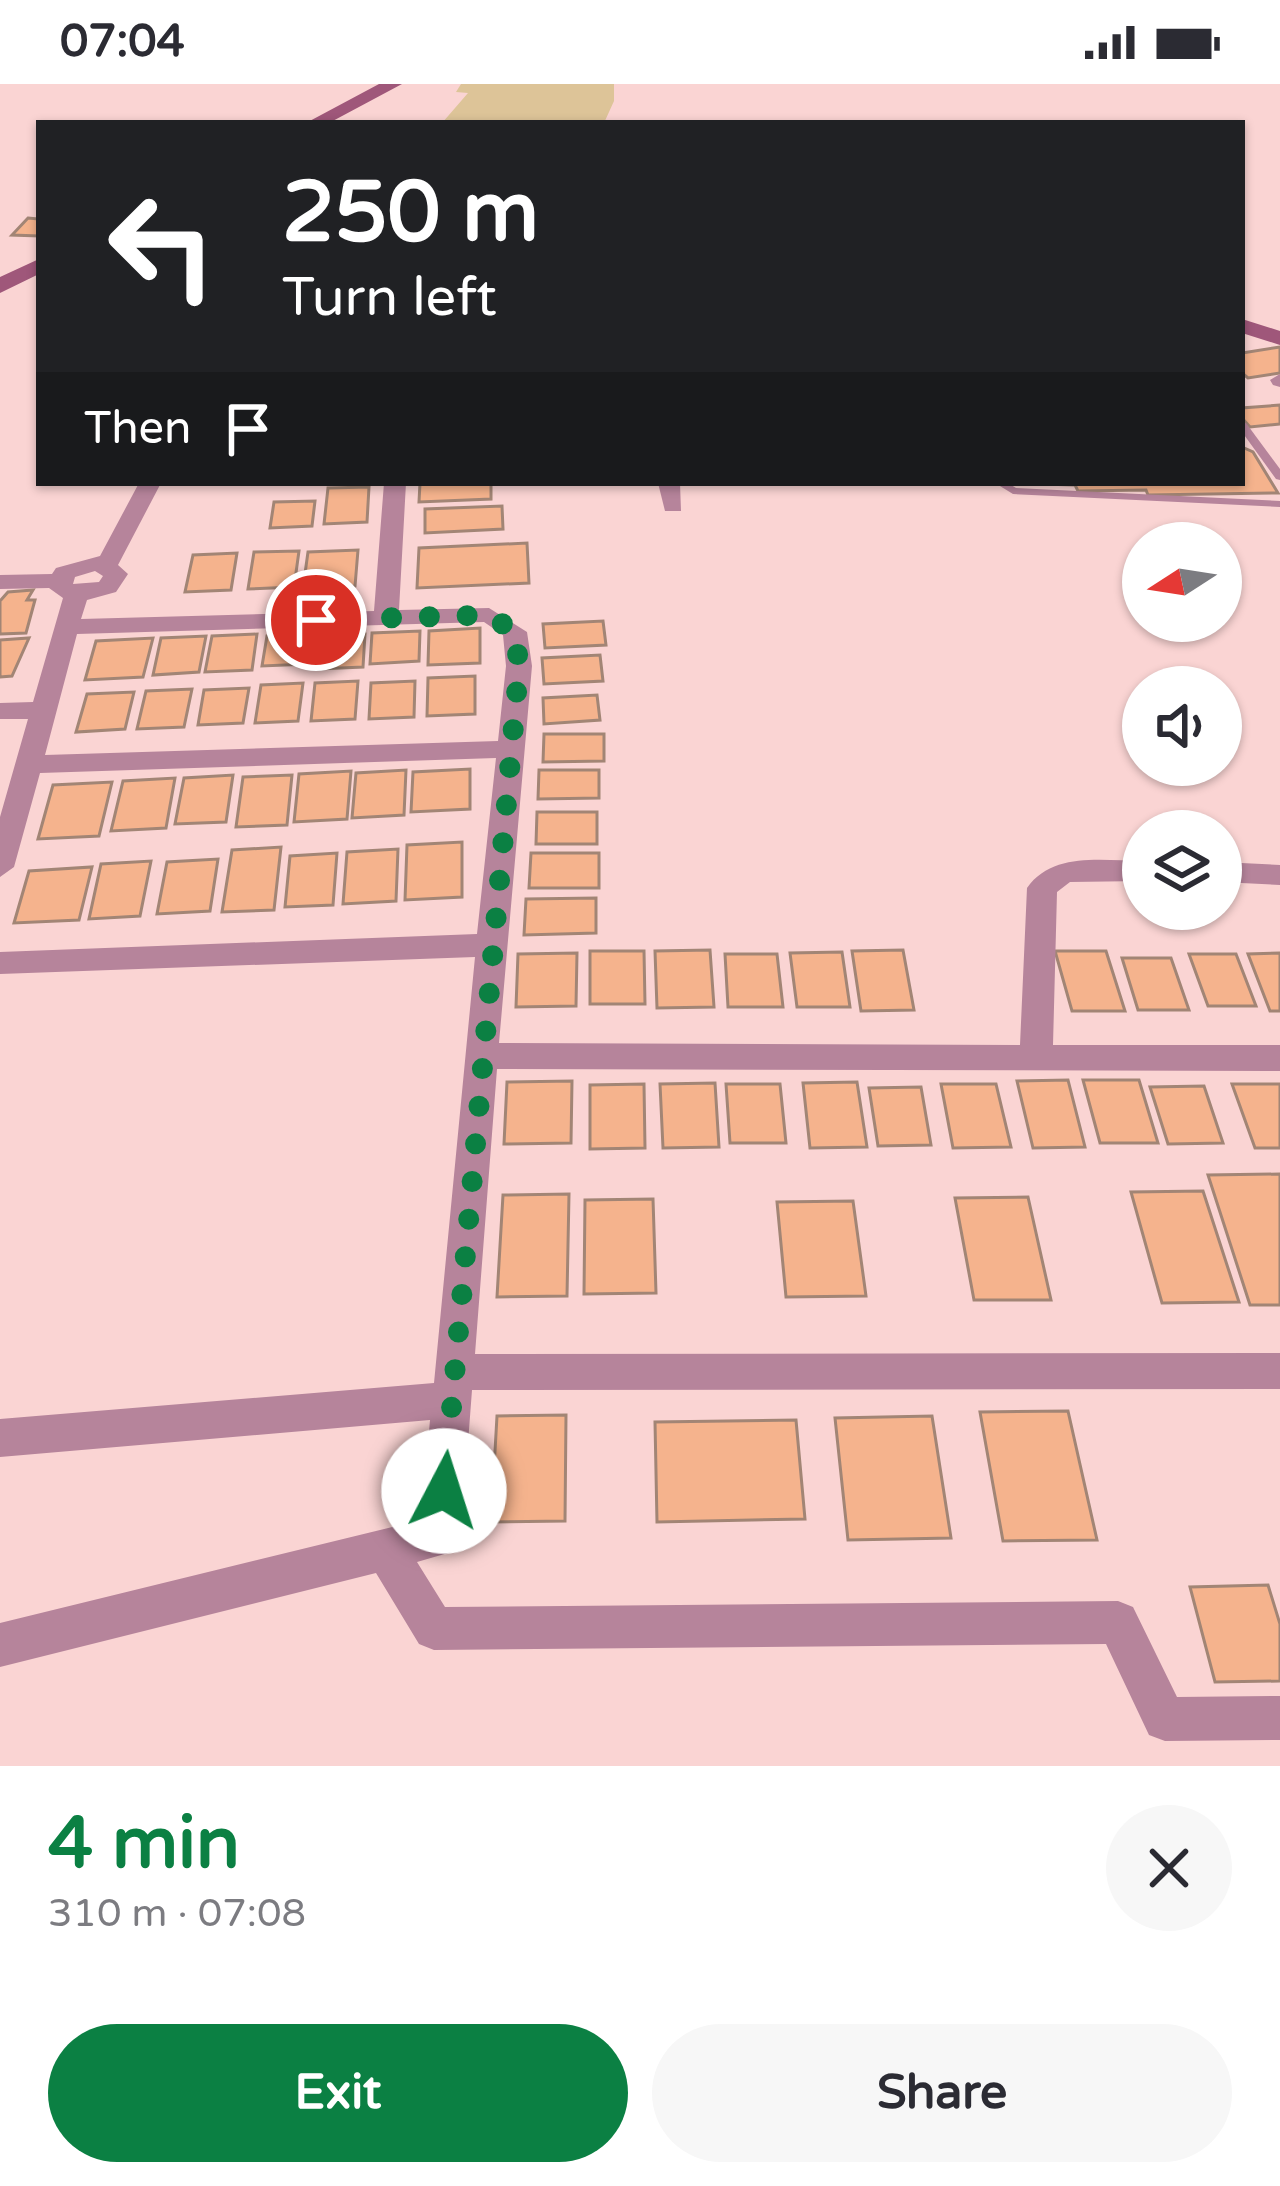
<!DOCTYPE html>
<html lang="en">
<head>
<meta charset="utf-8">
<style>
	:root { --surface:#fff; --page:#f7f7f7; --text:#2b2b33; --muted:#7c7c81; --accent:#0b8043 }
	body { margin:0; font-family:"Varela Round",sans-serif; background:var(--page); color:var(--text); height:100vh; display:flex; flex-direction:column; font-size:45px; white-space:nowrap }
	* { box-sizing:border-box; margin:0 }
	p { font-size:39px; color:var(--muted) }
	.icon { flex:none; width:66px; height:66px; fill:none; stroke:currentColor; stroke-width:2; stroke-linecap:round; stroke-linejoin:round }
	.map { position:relative; height:1682px; overflow:hidden }
	.drawer { display:flex; flex-direction:column; background:var(--surface); flex:1 }
	.drawer>* { flex:none }
	.top-card { position:absolute; left:36px; top:36px; width:1209px; height:366px; border-radius:0px; box-shadow:0 3px 9px #0004; background:#202124; color:#fff; overflow:hidden }
	.needle { width:78px; rotate:258deg }
	.tools { position:absolute; left:1122px; top:438px; display:grid; gap:24px }
	.tools a { display:grid; place-items:center; width:120px; height:120px; border-radius:50%; background:var(--surface); box-shadow:0 3px 9px #0004; font-size:60px }
	.pin { position:absolute; display:grid; place-items:center; width:102px; height:102px; color:#fff; margin:-51px; border:6px solid #fff; border-radius:50%; box-shadow:0 3px 12px #0007 }
	.me { position:absolute; width:132px; margin:-66px; rotate:5deg; stroke-linejoin:round; filter:drop-shadow(0 0 9px #0008) }
	.turn { display:flex; align-items:center; gap:42px; height:252px; padding:0 48px; font-size:54px }
	.turn .icon { width:156px; height:156px; stroke-width:2.5 }
	.turn b { display:block; font-size:84px; line-height:102px }
	.then { display:flex; align-items:center; height:114px; padding:0 48px; background:#0003; gap:24px; font-size:45px }
	.round { display:grid; place-items:center; flex:none; width:126px; height:126px; border-radius:63px; background:var(--page) }
	.head { display:flex; align-items:center; justify-content:space-between; height:204px; padding:0 48px }
	h1 { font-size:72px; font-weight:700; line-height:90px; color:var(--accent) }
	.cta { display:flex; gap:24px; margin-top:auto; padding:24px 48px }
	.cta a { flex:1; height:138px; border-radius:72px; background:var(--accent); color:#fff; font-size:48px; font-weight:700; line-height:138px; text-align:center }
	.cta a+a { background:var(--page); color:var(--text) }
	.status { display:flex; justify-content:space-between; align-items:center; height:84px; padding:0 60px; background:var(--surface); direction:ltr }
	.status svg { height:33px; fill:currentColor }
	.map>svg:first-child { display:block }
	.green { fill:#ddc498 }
	.building { fill:#f5b38d; stroke:#a28575; stroke-width:3 }
	.lines { fill:none; stroke-linecap:round; stroke-linejoin:round }
	.lane { fill:#b6849b; fill-rule:evenodd }
	.street { fill:#b6849b; fill-rule:evenodd }
	.secondary { fill:#9f577a; fill-rule:evenodd }
	.route { stroke:#0b8043; stroke-width:21; stroke-dasharray:0 37.8 }
</style>
</head>
<body>
<div class="status"><b>07:04</b><svg viewBox="0 0 49 12"><path d="M0 12V9h3v3zM5 12V6h3v6zM10 12V3h3v9zM15 12V0h3v12zM26 1h20v11H26zM47 4h2v5h-2z"/></svg></div>
<div class="map">
<svg width="1280" height="1682" viewBox="0 0 1280 1682">
	<rect width="100%" height="100%" fill="#fad4d3"/>
	<!-- green -->
	<path class="green" d="M461,0H614V17L604,39H442L468,9L456,8Z"/>
	<!-- building -->
	<path class="building" d="M28,134L39,135V152L12,151Z
		M1280,263V289L1248,294L1242,289V269Z
		M1280,321V340L1250,343L1242,334V324Z
		M1242,363L1253,368L1278,409L1148,411L1146,406L1078,407L1075,401L1006,399H1242Z
		M420,399H491V415L419,418Z
		M369,403L367,438L324,440L328,404Z
		M315,417L312,442L270,444L274,418Z
		M502,422L503,445L425,449V425Z
		M527,459L529,499L417,504L419,464Z
		M358,466L355,502L303,504L308,468Z
		M299,467L294,503L248,505L254,468Z
		M237,469L231,506L185,508L193,471Z
		M33,506L27,516H35L26,549L0,550V517L8,508Z
		M603,537L606,561L545,564L543,540Z
		M480,544V579L428,581L429,547Z
		M420,547L419,577L370,580L372,549Z
		M257,550L252,586L205,588L212,552Z
		M311,550L308,580L262,582L267,552Z
		M365,550L363,583L318,585L322,552Z
		M206,552L199,588L153,591L161,554Z
		M29,554L12,592L0,593V556Z
		M153,554L143,593L85,596L96,557Z
		M600,571L603,597L544,600L542,574Z
		M475,592V630L427,632L428,594Z
		M358,597L355,635L311,637L315,599Z
		M415,597L414,633L369,635L371,599Z
		M303,599L298,637L255,639L261,601Z
		M249,604L243,639L198,641L204,606Z
		M192,605L184,643L137,645L146,607Z
		M134,608L125,645L76,648L87,610Z
		M597,611L600,636L544,640L543,614Z
		M544,650H604V677L543,678Z
		M470,685V725L411,728L413,688Z
		M406,686L404,731L352,734L356,689Z
		M539,686H599V714L538,715Z
		M351,687L347,735L294,738L299,690Z
		M233,691L226,738L175,740L184,694Z
		M292,691L287,741L236,743L243,693Z
		M175,694L166,744L111,747L123,697Z
		M112,698L99,752L38,755L53,701Z
		M537,728H597V760H536Z
		M462,758V813L405,816L407,761Z
		M281,763L274,826L222,828L232,766Z
		M398,765L396,817L343,820L347,768Z
		M337,769L333,821L285,823L290,772Z
		M531,769H599V804H529Z
		M218,775L210,827L157,830L167,778Z
		M151,777L140,832L89,835L101,780Z
		M92,783L79,836L14,839L29,787Z
		M596,814V849L524,851L526,815Z
		M710,866L714,923L657,924L655,867Z
		M903,866L914,926L861,927L852,867Z
		M590,867H644L645,920H590Z
		M1055,867H1106L1125,927H1072Z
		M842,868L850,923H797L790,869Z
		M577,869L576,922L516,923L518,870Z
		M1280,869V927H1270L1248,870Z
		M725,870H777L783,923H728Z
		M1189,870H1236L1256,922H1208Z
		M1122,874H1171L1189,926H1138Z
		M1068,996L1085,1063L1033,1064L1017,997Z
		M1083,996H1139L1158,1059H1100Z
		M572,997L571,1059L504,1060L507,998Z
		M857,998L867,1063L810,1064L803,999Z
		M715,999L719,1063L663,1064L660,1000Z
		M644,1000L645,1064L590,1065V1001Z
		M726,1000H780L786,1059H730Z
		M941,1000H996L1011,1063L953,1064Z
		M1232,1000H1280V1064H1255Z
		M1204,1002L1223,1059L1168,1060L1150,1003Z
		M921,1003L931,1061L878,1062L869,1004Z
		M1280,1090V1221H1250L1208,1091Z
		M1203,1107L1239,1218L1162,1219L1131,1108Z
		M569,1110L567,1212L497,1213L503,1111Z
		M1028,1113L1051,1216H974L955,1114Z
		M653,1115L656,1209L584,1210L585,1116Z
		M853,1117L866,1212L786,1213L777,1118Z
		M1068,1327L1097,1456L1003,1457L980,1328Z
		M566,1331L565,1437L491,1438L497,1332Z
		M932,1332L951,1454L848,1456L835,1334Z
		M796,1336L805,1435L657,1438L655,1338Z
		M1268,1501L1280,1540V1597L1215,1598L1190,1503Z"/>
	<g class="lines">
		<!-- lane -->
		<path class="lane" d="M1242,338L1246,339L1280,385V396L1276,395L1242,348Z
			M995,399H1008L1016,404L1280,417V423L1013,410Z"/>
		<!-- street -->
		<path class="street" d="M1280,290V303L1273,301L1270,296Z
			M139,399H161L118,481L128,490L116,508L87,516L81,535L374,527L384,399H406L399,526L489,524L527,548L532,582L499,959L1020,961L1027,804C1053,767 1104,777 1143,777V797L1070,798L1057,808L1053,961H1280V987L497,985L475,1270L1280,1269V1305L472,1306L461,1452L455,1467L417,1478L445,1523L1118,1517L1133,1523L1177,1613L1280,1612V1656L1165,1657L1149,1651L1106,1560L434,1566L419,1560L376,1489L0,1583V1539L421,1436L430,1336L0,1373V1335L434,1299L475,873L0,890V868L477,850L496,674L40,689L14,783L0,793V733L28,635H0V619L33,618L63,514L49,504L0,505V491L52,490L56,484L100,472ZM95,487L103,492L99,498L73,500L75,493ZM484,538L503,551L506,582L498,657L45,671L77,550Z
			M658,399H680L681,427H665Z
			M1221,778L1280,781V801L1221,798Z"/>
		<!-- secondary -->
		<path class="secondary" d="M379,0H402L329,39H306Z
			M39,175V190L0,209V193Z
			M1242,235L1280,247V261L1242,249Z"/>
	</g>
	<g class="lines">
		<!-- route -->
		<path class="route" d="M316,536L489,531L515,548L519,582L444,1407"/>
	</g>
</svg>
<div class="tools">
<a><svg class="needle" viewBox="-14 -14 28 28"><path d="M0-13l5 13h-10z" fill="#e53935"/><path d="M0 13l5-13h-10z" fill="#7c7c81"/></svg></a>
<a><svg class="icon" aria-label="sound" viewBox="0 0 24 24"><path d="M4 9h4l5-4v14l-5-4H4zM17 9q2 3 0 6"/></svg></a>
<a><svg class="icon" aria-label="layers" viewBox="0 0 24 24"><path d="M12 4l9 5-9 5-9-5zM3 14l9 5 9-5"/></svg></a>
</div>
<div class="pin" style="left:316px;top:536px;background:#d93025"><svg class="icon" aria-label="arrive" viewBox="0 0 24 24"><path d="M6 21V4h12l-3 4 3 4H6"/></svg></div>
<svg class="me" style="left:444px;top:1407px" viewBox="-20 -20 40 40"><circle r="19" fill="#fff"/><path d="M0-13L10 11 0 6-10 11z" fill="#0b8043"/></svg>
<div class="top-card">
<div class="turn"><svg class="icon" aria-label="left" viewBox="0 0 24 24"><path d="M17 20v-9H6M10 6l-5 5 5 5"/></svg><div><b>250 m</b>Turn left</div></div>
<div class="then">Then<svg class="icon" aria-label="arrive" viewBox="0 0 24 24"><path d="M6 21V4h12l-3 4 3 4H6"/></svg></div>
</div>
</div>
<section class="drawer">
<div class="head"><div><h1>4 min</h1><p>310 m · 07:08</p></div><a class="round"><svg class="icon" aria-label="close" viewBox="0 0 24 24"><path d="M6 6l12 12M18 6L6 18"/></svg></a></div>
<div class="cta"><a>Exit</a><a>Share</a></div>
</section>
</body>
</html>
